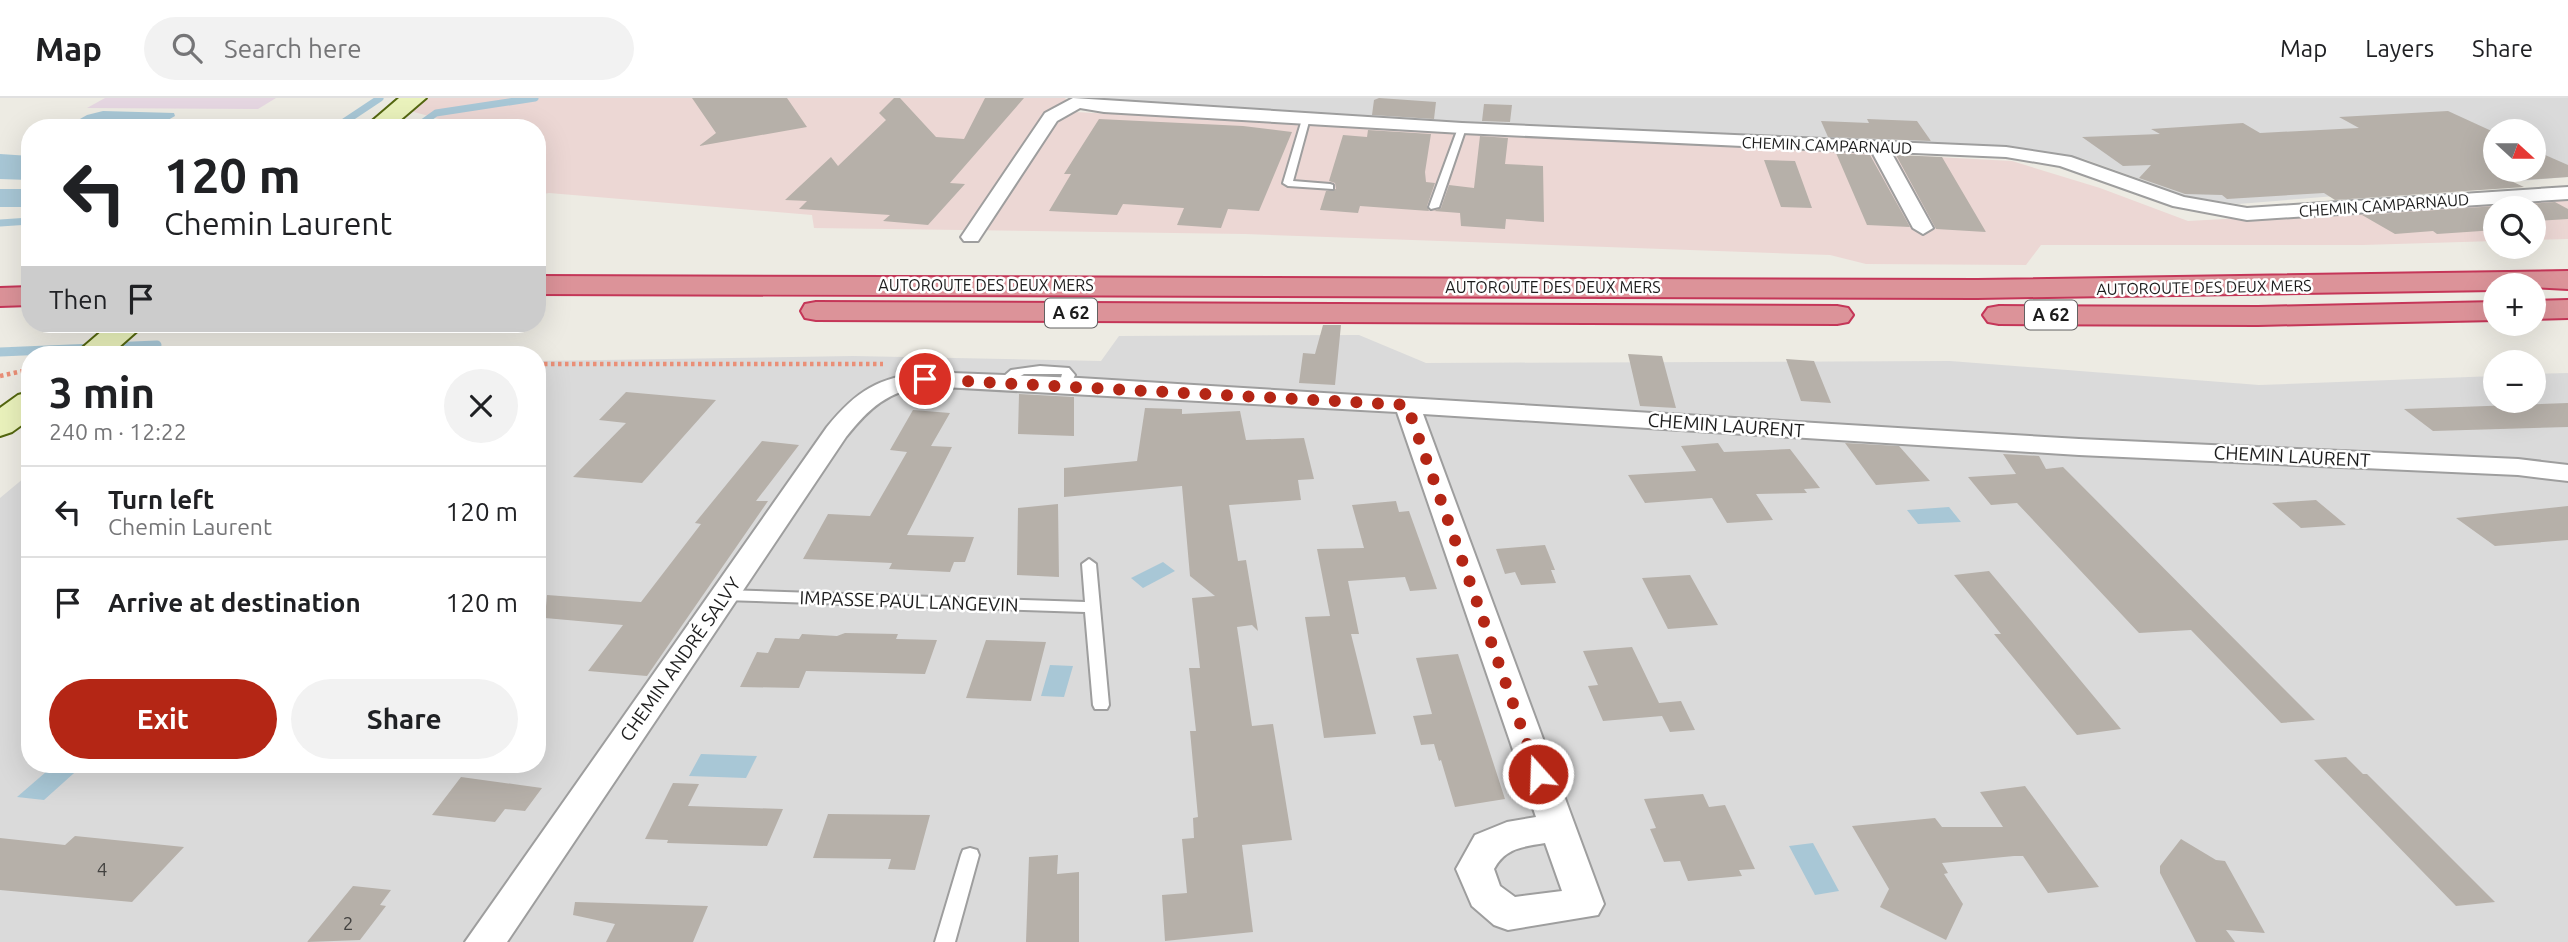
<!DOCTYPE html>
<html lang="en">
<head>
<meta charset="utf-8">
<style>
	:root { --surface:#fff; --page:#f2f2f2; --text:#202124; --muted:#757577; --line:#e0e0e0; --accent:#b42615 }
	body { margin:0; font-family:Ubuntu,sans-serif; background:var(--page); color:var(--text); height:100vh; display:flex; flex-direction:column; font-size:26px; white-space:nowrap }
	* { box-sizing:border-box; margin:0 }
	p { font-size:23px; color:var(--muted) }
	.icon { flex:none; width:38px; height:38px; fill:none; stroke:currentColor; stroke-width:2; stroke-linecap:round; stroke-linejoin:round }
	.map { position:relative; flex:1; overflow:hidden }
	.sheet { position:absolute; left:21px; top:248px; width:525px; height:427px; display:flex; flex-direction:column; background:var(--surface); border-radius:28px; box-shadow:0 7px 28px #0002 }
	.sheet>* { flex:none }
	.guide { position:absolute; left:21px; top:21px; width:525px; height:214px; border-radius:28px; box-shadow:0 7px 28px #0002; background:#fff; color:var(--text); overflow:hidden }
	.needle { width:46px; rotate:111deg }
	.tools { position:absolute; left:2483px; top:21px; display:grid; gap:14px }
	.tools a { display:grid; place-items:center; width:63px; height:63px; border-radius:50%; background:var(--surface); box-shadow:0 7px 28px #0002; font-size:35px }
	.pin { position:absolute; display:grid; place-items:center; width:60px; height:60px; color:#fff; margin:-30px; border:4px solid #fff; border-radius:50%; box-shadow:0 2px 7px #0007 }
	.me { position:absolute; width:77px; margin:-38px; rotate:340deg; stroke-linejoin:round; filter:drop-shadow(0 0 5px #0008) }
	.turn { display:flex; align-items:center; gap:24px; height:147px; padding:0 28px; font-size:32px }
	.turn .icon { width:91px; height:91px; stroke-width:2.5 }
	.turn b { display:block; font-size:49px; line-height:60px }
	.then { display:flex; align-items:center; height:66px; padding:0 28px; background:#0003; gap:14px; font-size:26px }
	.round { display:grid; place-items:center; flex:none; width:74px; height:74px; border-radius:37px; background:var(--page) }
	.headline { display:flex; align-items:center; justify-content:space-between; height:119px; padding:0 28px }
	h1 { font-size:42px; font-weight:700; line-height:52px }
	.primary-button { display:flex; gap:14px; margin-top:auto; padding:14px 28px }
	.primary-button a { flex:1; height:80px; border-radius:42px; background:var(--accent); color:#fff; font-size:28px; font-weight:700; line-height:80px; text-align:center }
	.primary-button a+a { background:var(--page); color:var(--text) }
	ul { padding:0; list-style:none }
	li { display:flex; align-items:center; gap:21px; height:91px; padding:0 28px; border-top:2px solid var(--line) }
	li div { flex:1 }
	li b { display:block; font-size:26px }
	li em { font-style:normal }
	header { display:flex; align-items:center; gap:42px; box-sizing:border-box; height:98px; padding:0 35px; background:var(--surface); border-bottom:2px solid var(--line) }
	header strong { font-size:33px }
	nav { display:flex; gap:38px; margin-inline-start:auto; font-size:24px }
	.search { width:490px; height:63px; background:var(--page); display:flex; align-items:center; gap:18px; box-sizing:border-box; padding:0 24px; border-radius:38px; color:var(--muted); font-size:26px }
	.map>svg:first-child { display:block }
	.residential { fill:#dadada; fill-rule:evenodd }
	.commercial { fill:#ecd7d4 }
	.industrial { fill:#e5d6e1 }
	.water { fill:#a8c7d6 }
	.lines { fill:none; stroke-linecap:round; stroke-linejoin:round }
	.stream-far1 { stroke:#a8c7d6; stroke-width:7 }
	.stream { stroke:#a8c7d6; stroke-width:9 }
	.building { fill:#b6b0a9 }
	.lane-casing { stroke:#9e9e9e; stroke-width:4 }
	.street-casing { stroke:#9e9e9e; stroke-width:4 }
	.secondary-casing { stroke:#546710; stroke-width:4 }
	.highway-casing { stroke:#c53658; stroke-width:4 }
	.path { stroke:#ea8f77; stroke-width:4.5; stroke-dasharray:3.5 3.5; stroke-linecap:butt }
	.lane { fill:#fff; fill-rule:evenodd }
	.street { fill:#fff; fill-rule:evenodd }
	.secondary { fill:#eaf2bc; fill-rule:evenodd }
	.highway { fill:#dc9399; fill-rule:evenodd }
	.route { stroke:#b42615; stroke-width:12; stroke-dasharray:0 21.6 }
	.labels { text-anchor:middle; stroke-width:5; stroke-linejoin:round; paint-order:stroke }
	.far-street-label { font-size:16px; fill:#1d1d1d; stroke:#fff }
	.shield { fill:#fff; stroke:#616161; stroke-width:2 }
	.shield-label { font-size:18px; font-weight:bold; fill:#1d1d1d }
	.street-label { font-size:19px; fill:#1d1d1d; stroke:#fff }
	.near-number-label { font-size:19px; fill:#434240 }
</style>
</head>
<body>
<header>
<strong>Map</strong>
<div class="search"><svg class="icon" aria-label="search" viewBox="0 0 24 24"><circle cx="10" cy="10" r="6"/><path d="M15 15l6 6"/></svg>Search here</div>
<nav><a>Map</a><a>Layers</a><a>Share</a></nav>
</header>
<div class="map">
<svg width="2568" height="844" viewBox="0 0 2568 844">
	<rect width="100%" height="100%" fill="#edebe3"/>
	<!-- residential -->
	<path class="residential" d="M1088,0H2568V79L2238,106L2190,99L2084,61L2006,49L1451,24ZM2496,33H2534V72H2496Z
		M1359,237L1426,265L1950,263L2259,287L2495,278L2496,303H2534V276L2568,275V844H0V400L30,375V667H537V263L853,258L1101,263L1119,238Z"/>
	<!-- commercial -->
	<path class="commercial" d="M424,0H1065L1075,14L2012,63L2100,90L2188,123L2568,102V141L2534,142V110H2496L2495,143L2363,147H2041L2026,167L1866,166L1830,157L1245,136L814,130L812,117L549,95L537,97V30H437L443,22L407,12Z"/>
	<!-- industrial -->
	<path class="industrial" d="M105,0H276L258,11L87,10Z"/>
	<!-- water -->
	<path class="water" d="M103,13L174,15L175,18L154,30H64L87,17Z
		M0,56L30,58V82L0,81Z
		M0,91H30V109H0Z
		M1949,409L1961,424L1918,426L1907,412Z
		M1163,464L1175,473L1143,490L1131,480Z
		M1050,567L1073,568L1064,599L1041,598Z
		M701,656L757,658L746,680L689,678Z
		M54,667H83L44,702L17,699Z
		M1813,745L1839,793L1815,797L1789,748Z"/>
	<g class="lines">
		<!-- stream-far1 -->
		<path class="stream-far1" d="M335,30L380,0
			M415,30L436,15L535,0
			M0,125L30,123"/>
		<!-- stream -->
		<path class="stream" d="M109,249L157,247
			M0,254L94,250"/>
	</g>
	<!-- building -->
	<path class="building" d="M692,0H787L807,29L699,48L716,35Z
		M894,0H900L936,39L964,41L985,0H1024L950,85L965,86L928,127L883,123L890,117L799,111L807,103L785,102L831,59L838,68L886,22L879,15Z
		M1379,0L1436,4L1434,21L1372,17L1374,2Z
		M1484,6L1512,7L1510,24L1482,23Z
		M2448,13L2496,35V72H2534V52L2568,67V79L2511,83L2524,89L2335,102L2324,95L2227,101L2222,97L2185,96L2139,80L2151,67L2123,68L2082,39L2160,36L2151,31L2243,25L2260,35L2359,30L2339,19Z
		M1099,21L1243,28L1292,34L1259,113L1228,111L1221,130L1177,127L1184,110L1123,106L1117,117L1049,113L1071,76H1064Z
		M1867,21L1917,23L1931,43L1828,39L1821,23L1869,25Z
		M1368,32L1431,36L1425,74L1426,84L1435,85L1427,108L1429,113L1360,108L1358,115L1320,112L1326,93L1336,91L1335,85L1329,83L1343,37L1367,39Z
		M1480,38L1508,40L1505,66L1543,68L1544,124L1506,121L1505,131L1461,128L1460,115L1434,113L1441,110L1449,87L1474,90Z
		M1836,55L1870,57L1910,129L1867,127Z
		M1896,57L1942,59L1986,134L1936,131Z
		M1764,62L1795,63L1812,110L1781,109Z
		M2555,104L2568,111V121L2534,123V110H2496V132L2437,136L2433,133L2395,136L2362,117Z
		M1323,227H1341L1335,287L1299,285L1303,255L1315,256Z
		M1628,256L1662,258L1676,310L1640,308Z
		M1786,261L1814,263L1831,305L1801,303Z
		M626,294L716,302L642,385L573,379L626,325L599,322Z
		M1019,296L1074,299V338L1018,336Z
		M2568,305V329L2433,333L2404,311Z
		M1145,310L1182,311V316L1240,313L1246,342L1304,340L1314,381L1298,382L1301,402L1229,407L1238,463L1246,462L1258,533L1252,527L1237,529L1252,628L1273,626L1292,742L1242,747L1253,834L1165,843L1162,797L1187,795L1182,741L1194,740L1193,720L1198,719L1190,633H1196L1189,570H1200L1192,500L1215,498L1190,478L1182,388L1064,399V370L1137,363Z
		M913,312L950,315L931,348L952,349L907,437L974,439L965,464H954L950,474L889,471L892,465L803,461L828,416L870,418L907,354L890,352Z
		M762,343L799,347L756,403H768L647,578L588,573L623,527L545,520L547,497L641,504L701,426L695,425Z
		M1718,345L1724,354L1790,351L1820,390L1804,391L1807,395L1756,396L1773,422L1727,425L1712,400L1645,405L1628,377L1696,373L1681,348Z
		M1845,345L1899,348L1930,383L1876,387Z
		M2003,356L2039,358L2046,371L2063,369L2315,622L2281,625L2191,532L2139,535L2017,405L1991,407L1968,379L2016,376Z
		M2316,402L2346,427L2301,430L2272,405Z
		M1396,403L1399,414L1409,413L1437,491L1410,493L1405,479L1348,483L1359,536H1351L1376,636L1324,640L1305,519L1330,518L1317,451L1364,450L1352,407Z
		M1058,406L1059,479L1017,477L1018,410Z
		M2568,408V442L2495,448L2456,420Z
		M1545,447L1555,472H1551L1556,485L1521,487L1515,474L1505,476L1496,451Z
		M1989,473L2036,529L2121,631L2077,637L1994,536H2001L1954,477Z
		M1690,477L1718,527L1668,531L1642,480Z
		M845,535L898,536L896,541L937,542L925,576L806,573L799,590L740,589L757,554L768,555L775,540L799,541L802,536L837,538Z
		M986,542L1046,544L1031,603L966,600Z
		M1632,549L1659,605L1681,603L1695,632L1670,634L1662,618L1603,623L1588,588L1598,587L1583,553Z
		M1458,556L1505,701L1455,709L1441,662L1439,663L1434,646L1421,647L1413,618L1432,616L1416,560Z
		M2346,659L2363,676H2367L2495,804L2456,808L2314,662Z
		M461,679L520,687L542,690L525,713L505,711L495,724L432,717Z
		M673,685L699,686L688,708L783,711L767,748L667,745L668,742L645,741Z
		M2025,688L2099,789L2048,795L2023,758H2014L1942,765L1948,775L1944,776L1963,806L1946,842L1880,809L1889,791L1852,728L1935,720L1942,729H2003L1980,694Z
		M1703,696L1709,709L1725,707L1755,771L1739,772L1742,778L1688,783L1680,763L1664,764L1650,731L1656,730L1644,701Z
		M828,716L930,717L915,772L888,771L891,761L813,760Z
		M75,738L184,749L132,804L0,792V740L65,747Z
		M2181,741L2216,762L2225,763L2265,835L2226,832L2235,844H2196L2160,775V768Z
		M1058,757L1057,776L1079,774V844H1026L1029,759Z
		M353,788L391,792L380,807L386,808L360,842L307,844Z
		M575,804L708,808L693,844H606L615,826L573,817Z"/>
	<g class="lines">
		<defs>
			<path id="lane" d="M1303,18L1310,20L1293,83L1330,86L1333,87V91L1288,88L1283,85Z
				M1462,27L1466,30L1439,109L1431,111L1429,109L1458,30Z
				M1040,268L1069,270L1075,277L1069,290H1061L1059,287L1062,276H1024L1003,288L997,284L1011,272Z
				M1089,461L1096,466L1109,607L1107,611H1095L1093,607L1085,514L724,502L717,497L724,492L1085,504L1082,466Z
				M970,750L977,752L979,757L955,844H935L961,757L963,752Z"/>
			<path id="street" d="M1073,0L1462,25L2006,49L2071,59L2184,99L2247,110L2568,89V101L2247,122L2173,108L2060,68L2006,59L1891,54L1933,130L1923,136L1913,130L1872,54L1462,35L1104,14L1080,10L1057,23L978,143H964L961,139L1045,15Z
				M925,274L1079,280L2079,341L2518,361L2568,367V383L2518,377L2079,357L1423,316L1604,806L1598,817L1508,832L1494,827L1472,808L1456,771L1475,737L1507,724L1536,719L1397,314L925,288C888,293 869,310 846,339L507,844H465L827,329C857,292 878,280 925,274ZM1545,745L1562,793L1515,799L1500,788L1494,771C1505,750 1522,749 1545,745Z"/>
			<path id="secondary" d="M399,0H426L391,30H364Z
				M110,226H145L110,257H74Z
				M30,294V321L12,334L0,338V310L18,297Z"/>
			<path id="highway" d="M2568,173V191L2496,187V192L1977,200L537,196V178L1977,182Z
				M30,189V207L0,208V190Z
				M2568,202V220L2534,221V203Z
				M816,204L1837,208L1848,210L1853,217L1848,224L1837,226L816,222L805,220L801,213L805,206Z
				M2496,204V222L2258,227L1999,226L1988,224L1983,217L1988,210L1999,208L2258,209Z"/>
		</defs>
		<!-- lane casing -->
		<use href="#lane" class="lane-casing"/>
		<!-- street casing -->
		<use href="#street" class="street-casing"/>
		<!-- secondary casing -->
		<use href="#secondary" class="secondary-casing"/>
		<!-- highway casing -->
		<use href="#highway" class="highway-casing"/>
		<!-- path -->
		<path class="path" d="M537,266H883
			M0,278L23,273"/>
		<!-- lane -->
		<use href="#lane" class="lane"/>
		<!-- street -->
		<use href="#street" class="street"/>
		<!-- secondary -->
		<use href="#secondary" class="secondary"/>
		<!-- highway -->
		<use href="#highway" class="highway"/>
	</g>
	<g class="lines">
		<!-- route -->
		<path class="route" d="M925,281L1407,307L1538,676"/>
	</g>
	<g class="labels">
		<!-- far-street labels -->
		<g class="far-street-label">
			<text transform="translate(1827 47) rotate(2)" y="6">CHEMIN CAMPARNAUD</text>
			<text transform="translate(2384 107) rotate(-4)" y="6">CHEMIN CAMPARNAUD</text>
			<text x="986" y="193">AUTOROUTE DES DEUX MERS</text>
			<text x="1553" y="195">AUTOROUTE DES DEUX MERS</text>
			<text transform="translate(2204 189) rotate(-1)" y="6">AUTOROUTE DES DEUX MERS</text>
		</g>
		<!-- shield labels -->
		<g class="shield">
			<rect x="1045" y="200.5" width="52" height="29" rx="5"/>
			<rect x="2025" y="202.5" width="52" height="29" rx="5"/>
		</g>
		<g class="shield-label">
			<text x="1071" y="221">A 62</text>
			<text x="2051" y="223">A 62</text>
		</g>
		<!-- street labels -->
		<g class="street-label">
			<text transform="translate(1726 327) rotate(4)" y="7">CHEMIN LAURENT</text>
			<text transform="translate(2292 358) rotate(3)" y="7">CHEMIN LAURENT</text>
			<text transform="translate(909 503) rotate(2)" y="7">IMPASSE PAUL LANGEVIN</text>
			<text transform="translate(680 561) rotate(-55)" y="7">CHEMIN ANDRÉ SALVY</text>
		</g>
		<!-- near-number labels -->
		<g class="near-number-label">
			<text x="102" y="778">4</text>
			<text x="348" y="832">2</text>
		</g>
	</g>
</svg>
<div class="tools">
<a><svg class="needle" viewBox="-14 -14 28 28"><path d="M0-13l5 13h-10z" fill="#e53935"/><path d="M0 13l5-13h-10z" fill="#757577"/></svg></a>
<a><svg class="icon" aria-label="search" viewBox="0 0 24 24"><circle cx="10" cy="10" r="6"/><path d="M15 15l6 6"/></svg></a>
<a>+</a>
<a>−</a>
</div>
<div class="pin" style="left:925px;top:281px;background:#d93025"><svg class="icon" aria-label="arrive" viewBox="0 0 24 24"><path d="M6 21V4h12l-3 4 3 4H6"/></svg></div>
<svg class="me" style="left:1538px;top:676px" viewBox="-20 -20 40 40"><circle r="17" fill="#b42615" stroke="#fff" stroke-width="3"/><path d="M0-11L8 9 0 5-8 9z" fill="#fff"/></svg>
<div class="guide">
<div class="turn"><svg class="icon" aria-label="left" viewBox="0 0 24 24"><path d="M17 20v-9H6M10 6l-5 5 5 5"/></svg><div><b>120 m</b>Chemin Laurent</div></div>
<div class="then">Then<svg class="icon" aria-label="arrive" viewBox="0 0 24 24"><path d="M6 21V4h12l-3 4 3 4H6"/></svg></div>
</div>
<section class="sheet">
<div class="headline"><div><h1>3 min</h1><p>240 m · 12:22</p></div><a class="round"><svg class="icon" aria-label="close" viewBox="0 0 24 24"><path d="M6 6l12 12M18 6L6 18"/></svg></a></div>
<ul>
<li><svg class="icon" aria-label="left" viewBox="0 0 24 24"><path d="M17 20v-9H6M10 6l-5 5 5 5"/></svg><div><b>Turn left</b><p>Chemin Laurent</p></div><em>120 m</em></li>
<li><svg class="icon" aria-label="arrive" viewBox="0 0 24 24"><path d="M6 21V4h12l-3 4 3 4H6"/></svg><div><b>Arrive at destination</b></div><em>120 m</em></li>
</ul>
<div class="primary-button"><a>Exit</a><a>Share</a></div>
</section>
</div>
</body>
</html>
